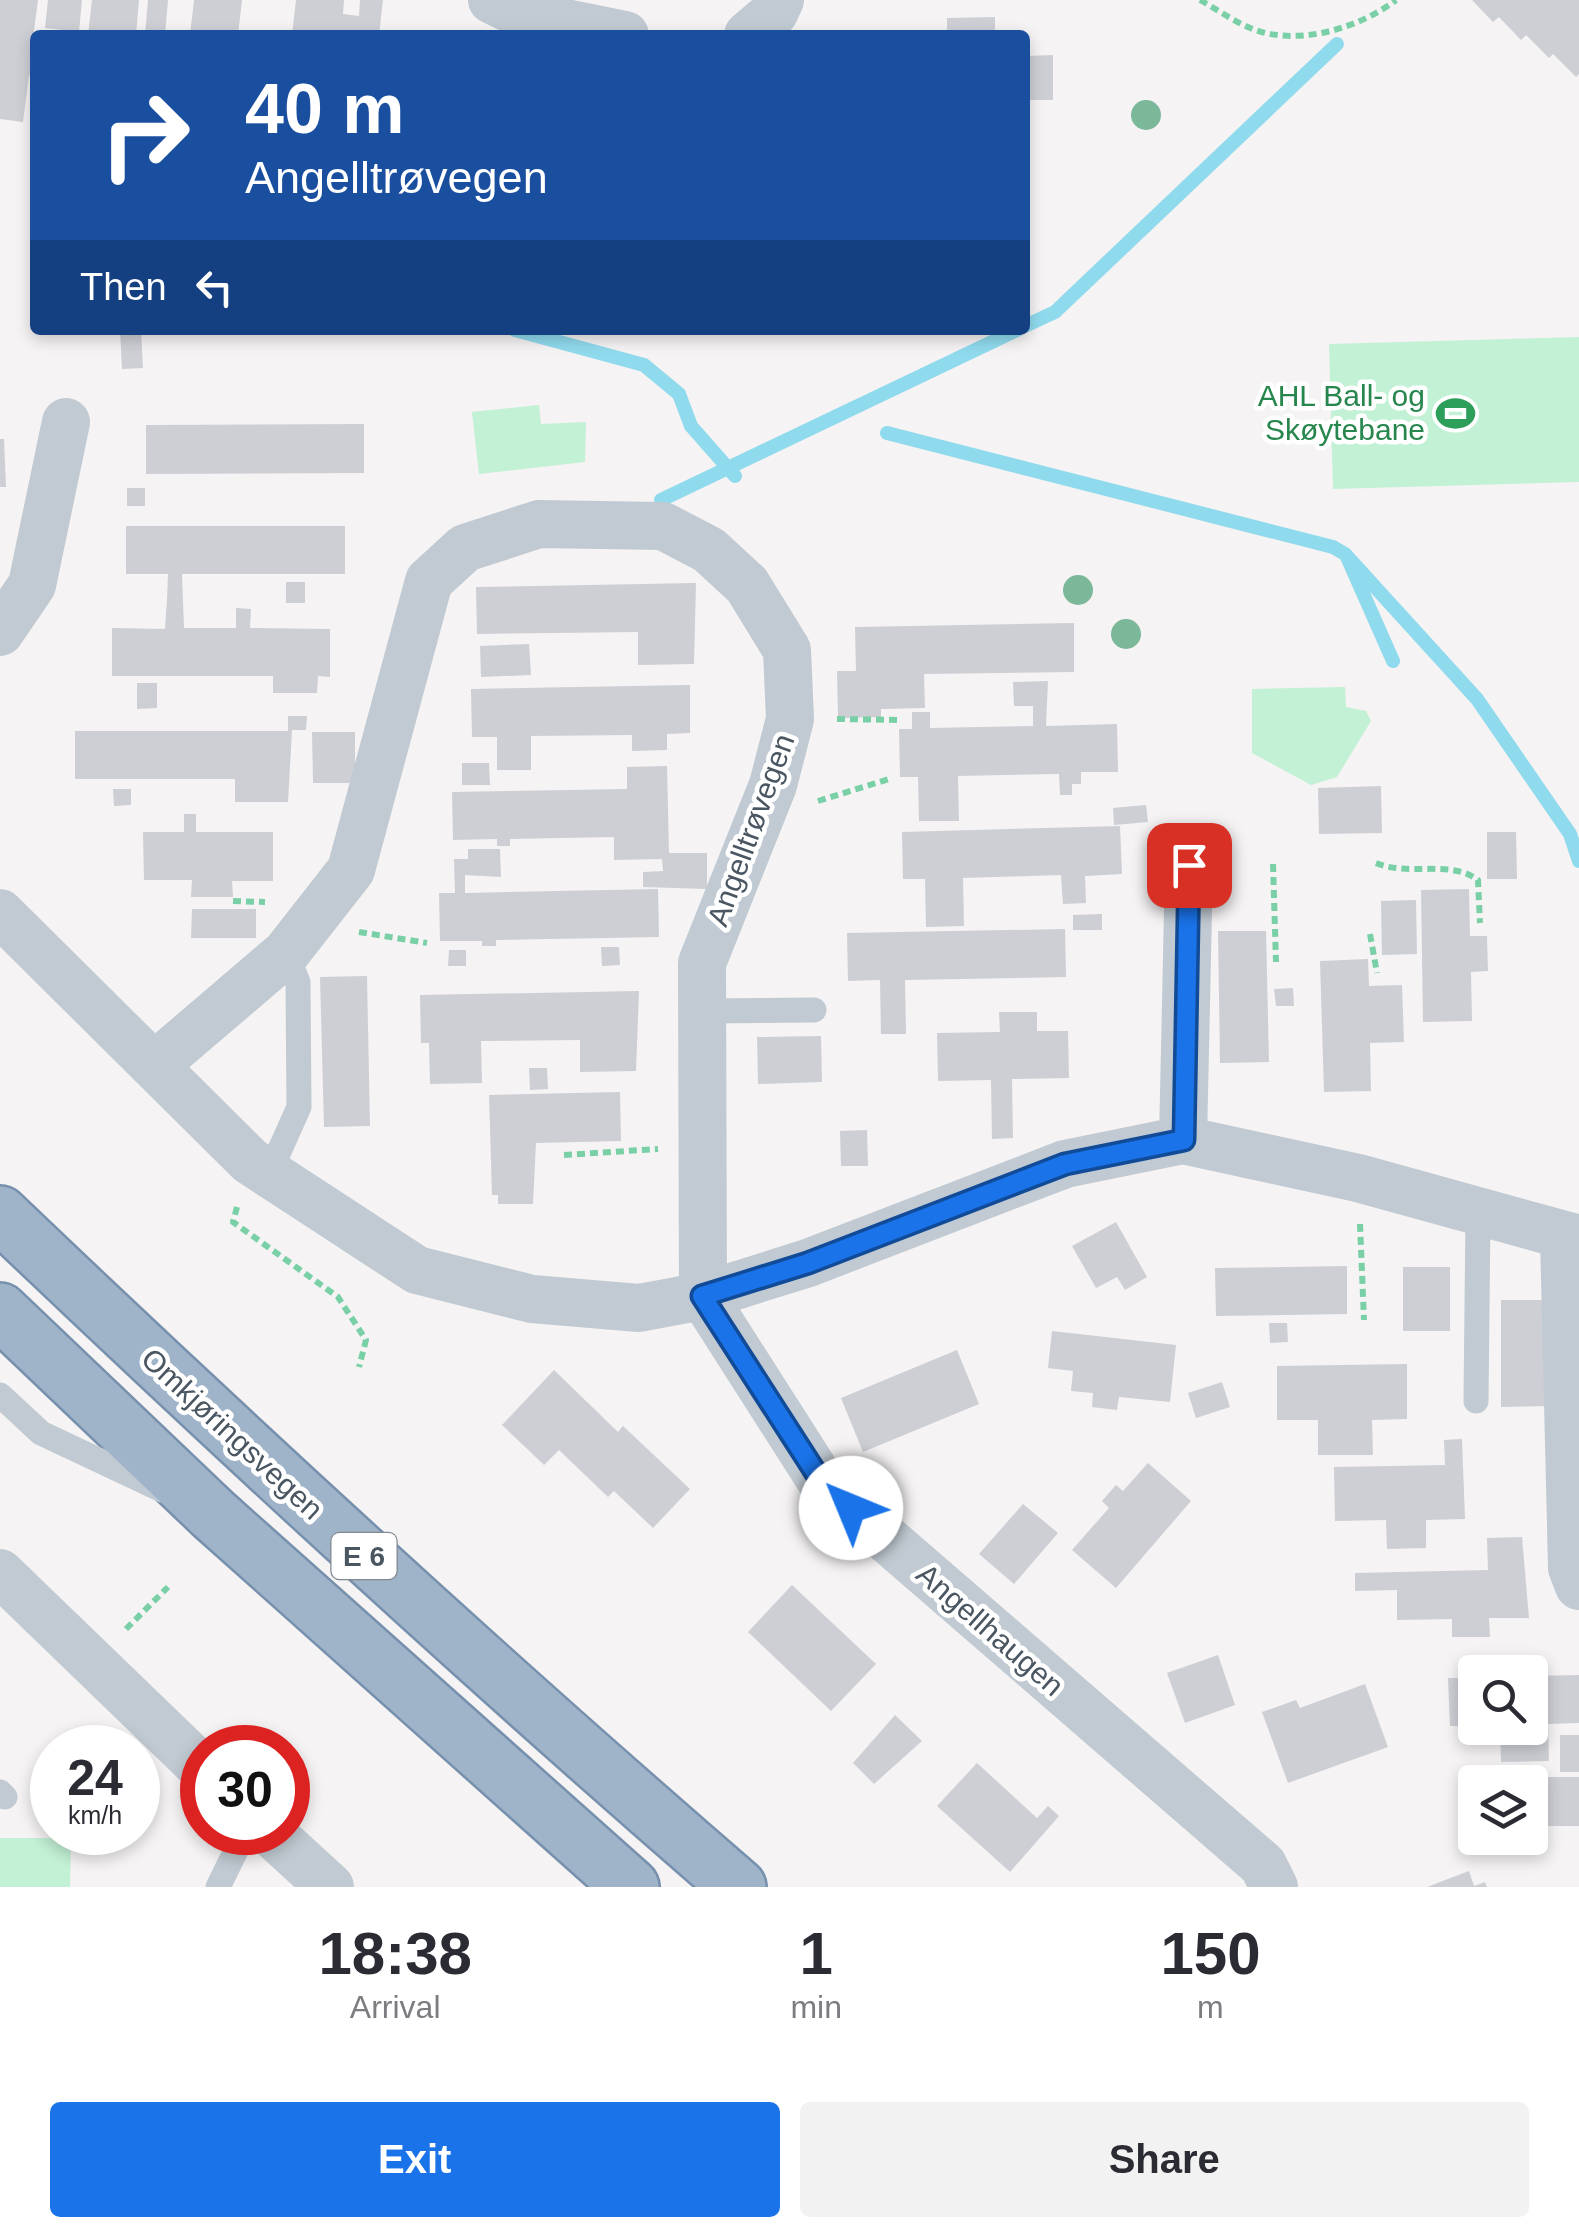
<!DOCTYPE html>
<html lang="en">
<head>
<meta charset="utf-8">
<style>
	:root { --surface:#fff; --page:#f2f2f3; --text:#2b2b33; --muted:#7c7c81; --accent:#1a73e8 }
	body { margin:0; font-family:Helvetica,sans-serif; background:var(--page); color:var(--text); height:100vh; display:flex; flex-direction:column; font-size:38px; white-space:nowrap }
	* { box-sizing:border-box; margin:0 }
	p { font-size:32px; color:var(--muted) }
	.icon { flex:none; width:55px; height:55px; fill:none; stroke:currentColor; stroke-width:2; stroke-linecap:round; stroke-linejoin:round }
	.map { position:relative; height:1887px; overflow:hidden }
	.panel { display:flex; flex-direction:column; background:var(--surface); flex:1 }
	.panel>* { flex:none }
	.guide { position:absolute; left:30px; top:30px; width:1000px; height:305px; border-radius:10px; box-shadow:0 5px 15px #0003; background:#1a4fa0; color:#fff; overflow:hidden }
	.tools { position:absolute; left:1458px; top:1655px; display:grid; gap:20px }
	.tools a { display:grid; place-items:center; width:90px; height:90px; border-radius:10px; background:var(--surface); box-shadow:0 5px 15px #0003; font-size:50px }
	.speed { position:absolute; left:30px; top:1725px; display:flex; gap:20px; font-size:50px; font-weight:700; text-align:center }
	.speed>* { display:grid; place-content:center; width:130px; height:130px; border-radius:50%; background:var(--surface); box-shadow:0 5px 15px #0003; line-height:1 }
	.speed small { font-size:25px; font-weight:400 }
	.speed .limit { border:15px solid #d22; background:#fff; color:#111 }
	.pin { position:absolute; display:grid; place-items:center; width:85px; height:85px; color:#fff; margin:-42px; border-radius:20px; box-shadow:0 5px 15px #0006 }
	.me { position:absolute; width:110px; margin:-55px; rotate:315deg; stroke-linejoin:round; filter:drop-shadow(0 0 8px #0008) }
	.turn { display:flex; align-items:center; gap:35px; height:210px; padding:0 50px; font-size:45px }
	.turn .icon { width:130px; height:130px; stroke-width:2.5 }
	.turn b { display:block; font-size:70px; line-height:85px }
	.then { display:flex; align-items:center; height:95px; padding:0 50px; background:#0003; gap:20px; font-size:38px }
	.eta { display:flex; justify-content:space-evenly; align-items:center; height:170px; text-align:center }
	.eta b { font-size:60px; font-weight:700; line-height:70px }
	.button { display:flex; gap:20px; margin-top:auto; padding:20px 50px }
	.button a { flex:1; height:115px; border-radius:10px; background:var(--accent); color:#fff; font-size:40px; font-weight:700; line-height:115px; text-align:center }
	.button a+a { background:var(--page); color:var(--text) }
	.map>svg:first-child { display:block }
	.green { fill:#c3f1d5 }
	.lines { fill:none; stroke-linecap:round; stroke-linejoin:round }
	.stream { stroke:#90daee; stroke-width:14 }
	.building { fill:#cdcfd5 }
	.trunk-casing { stroke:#7690ad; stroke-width:60 }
	.path { stroke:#7ad0a6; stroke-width:6; stroke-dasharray:8 5; stroke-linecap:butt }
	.service { stroke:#c1cad2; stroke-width:25 }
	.minor { stroke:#c1cad2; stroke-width:48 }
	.trunk { stroke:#9fb4c9; stroke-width:55 }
	.tree { fill:#7bb799 }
	.route-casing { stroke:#114b97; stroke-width:25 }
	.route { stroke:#1a73e8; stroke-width:18 }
	.labels { text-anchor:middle; stroke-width:9; stroke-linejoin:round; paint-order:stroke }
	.shield { fill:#fff; stroke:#808990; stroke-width:2.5 }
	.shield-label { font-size:28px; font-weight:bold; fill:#4a5661 }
	.leisure-label { font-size:30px; fill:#27864d; stroke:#fff; text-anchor:end }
	.street-label { font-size:30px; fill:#4a5661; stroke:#fff }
</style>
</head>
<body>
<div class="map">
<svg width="1579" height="1887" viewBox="0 0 1579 1887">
	<rect width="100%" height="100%" fill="#f5f3f3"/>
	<!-- green -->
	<path class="green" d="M1579,337V482L1333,489L1329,344Z
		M539,405L541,424L586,422L585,462L479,474L472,412Z
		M1345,687L1346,707L1366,711L1371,721L1337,777L1311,785L1252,753V689Z
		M0,1838H71L70,1887H0Z"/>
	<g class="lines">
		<!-- stream -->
		<path class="stream" d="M1025,326L1055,312L1337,44
			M515,330L644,365L679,394L691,426L735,476
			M887,433L1333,547L1345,554L1477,699L1570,834L1579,861
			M661,500L1017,330
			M1347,557L1393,661"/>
	</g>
	<!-- building -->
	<path class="building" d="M0,0H38L32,46L35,76L29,75L23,122L0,119Z
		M48,0H82L79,32L45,28Z
		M92,0H139L136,35H88Z
		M148,0H168L165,35H145Z
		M194,0H242L238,35H190Z
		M296,0H344L343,14L359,16L360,0H383L379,35L341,30L340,35H292Z
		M1472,0H1579V74L1576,77L1553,54L1549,58L1526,35L1521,40L1499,17L1493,22Z
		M995,17V35H947V18Z
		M1053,55V100H1025V56Z
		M120,330H141L143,368L122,369Z
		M364,424V473L146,474V425Z
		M0,439H4L6,487H0Z
		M127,488H145V506H127Z
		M126,526H345V574H182L184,628H236V608L251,609L250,628L330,629V677L318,676L317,693H273V676H112V628L165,629L167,600L168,574H126Z
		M286,582H305V603H286Z
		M696,583L694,664L638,665V632L477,634L476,587Z
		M1074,623V672L924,674L925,708L881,709V717L838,718L837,671H856L855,627Z
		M529,644L531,675L481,677L480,646Z
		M1048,681L1046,726L1117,724L1118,772H1081V784H1072V795H1060L1059,774L958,776L959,821H919L918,777H900L899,729H912V712H930V728L1033,726V706H1014L1013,682Z
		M137,683H157V708L137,709Z
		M690,685V733L667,734V750L632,751V735L531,736V770H497V737H472L471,689Z
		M288,716H307L306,730H292L288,802H235V779H75V731H288Z
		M312,732H355V783H313Z
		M462,763H489L490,785H462Z
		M667,766L669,853H707V889L643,887V872L663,871L662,859L614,860V837L510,839V846H497V839L453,840L452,792L627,789V767Z
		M1381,786L1382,833L1319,834L1318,788Z
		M113,789H131V805L114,806Z
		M1146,805L1148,822L1114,825L1113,808Z
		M184,814H196V832H273V881H232L233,897H191L192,880H144L143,832H184Z
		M1120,826L1122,874L1085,876L1086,903L1063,904L1061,875L963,878L964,926L926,927L925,879H903L902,832Z
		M1487,832H1516L1517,879H1487Z
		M468,849H500L501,877L465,875V893L658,889L659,937L496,940V946H482V941H440L439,893H455L454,859H468Z
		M1469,889L1470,936H1487L1488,971L1471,972L1472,1021L1423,1022L1421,890Z
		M1416,900L1417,954L1382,955L1381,901Z
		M192,909H256V938H191Z
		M1102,914V930H1073V915Z
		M1065,929L1066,977L905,980L906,1034H881L880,980L848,981L847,933Z
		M1218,931H1266L1269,1062L1220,1063Z
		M601,947H619L620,965L602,966Z
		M449,950H466V966H448Z
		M1368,959L1369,986L1402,985L1404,1042L1370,1043L1371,1091L1324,1092L1320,961Z
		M367,976L370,1126L324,1127L320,977Z
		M1293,988L1294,1006H1276L1274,989Z
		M639,991L636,1071L580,1072V1040L481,1041L482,1083L430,1084L429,1043H421L420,995Z
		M999,1012H1037V1031H1068L1069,1078L1012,1079L1013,1138L992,1139L991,1080L938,1081L937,1033L1000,1032Z
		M821,1036L822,1082L758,1084L757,1037Z
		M529,1068H547L548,1089L530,1090Z
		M620,1092L621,1141L536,1143L533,1204H498V1195H492L489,1095Z
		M867,1130L868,1166H841L840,1131Z
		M1116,1222L1147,1277L1125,1290L1117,1277L1096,1288L1072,1246Z
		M1347,1266V1314L1216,1316L1215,1268Z
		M1403,1267H1450V1331H1403Z
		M1501,1300H1547L1548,1406L1501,1407Z
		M1269,1323H1287L1288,1342L1270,1343Z
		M1052,1331L1176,1345L1170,1402L1119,1397L1117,1410L1092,1407L1093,1393L1071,1391L1073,1371L1048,1368Z
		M957,1350L979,1404L863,1452L841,1398Z
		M1407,1364V1419L1372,1420L1373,1455H1318V1420H1277V1366Z
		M554,1370L618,1432L623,1426L690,1489L653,1528L614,1491L608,1497L559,1450L544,1465L502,1425Z
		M1222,1382L1230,1407L1196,1418L1188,1393Z
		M1462,1439L1465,1519L1426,1520V1548L1387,1549L1386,1520L1335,1521L1334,1467L1445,1465L1444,1440Z
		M1148,1463L1191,1501L1116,1588L1072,1550L1109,1508L1102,1501L1116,1485L1123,1491Z
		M1023,1504L1058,1533L1014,1584L979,1554Z
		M1522,1537L1529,1618H1489L1490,1637H1452V1619L1397,1620V1590L1355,1591V1573L1488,1570L1487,1538Z
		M792,1585L876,1664L831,1711L748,1632Z
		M1218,1655L1235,1705L1185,1723L1167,1673Z
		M1579,1675V1723L1548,1724L1549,1761L1501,1762L1500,1728H1530V1676Z
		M1448,1678H1475V1726H1450Z
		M1365,1684L1388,1747L1288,1783L1262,1712L1296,1700L1300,1708Z
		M895,1715L922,1741L874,1784L853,1763Z
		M1560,1735H1579V1772H1560Z
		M977,1763L1037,1818L1048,1806L1059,1816L1010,1872L937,1806Z
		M1535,1777H1579V1826H1536Z
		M1469,1871L1474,1886L1485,1882L1487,1887H1427Z"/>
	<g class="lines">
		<defs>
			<path id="trunk" d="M0,1214C241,1444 486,1669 738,1887
				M0,1311L213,1514L631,1887"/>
		</defs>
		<!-- trunk casing -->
		<use href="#trunk" class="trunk-casing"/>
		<!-- path -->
		<path class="path" d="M1200,0C1216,9 1232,20 1248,27C1294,48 1358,29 1396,0
			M837,719L901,720
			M818,801L889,779
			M1376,863C1409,877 1450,859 1478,880L1480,923
			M1273,864L1276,962
			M233,901L265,902
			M359,932L427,943
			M1370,934L1377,973
			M564,1155L658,1149
			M237,1207L233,1222L338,1297L366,1340L359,1367
			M1360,1224L1364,1320
			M126,1629L168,1587"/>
		<!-- service -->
		<path class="service" d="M702,1011L814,1010
			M269,1174L299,1107L298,982L286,953
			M0,1395L41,1433L162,1490
			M1476,1401L1478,1212
			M0,1792L5,1797
			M218,1887L245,1832"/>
		<!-- minor -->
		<path class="minor" d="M492,0L521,14L625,35
			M748,35L774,13L780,0
			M0,632L32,585L66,422
			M0,913L250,1161L417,1270L532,1299L639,1308L703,1296L808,1263L1065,1164L1183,1140L1358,1178L1579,1239
			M155,1065L286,953L351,870L429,581L465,548L539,524L663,526L709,550L747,585L787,650L790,719L773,785L702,963L703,1296L823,1484L1263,1865L1274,1887
			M1183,1140L1189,865
			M1564,1236L1572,1568L1579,1586
			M0,1573L202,1768
			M270,1832L330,1887"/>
		<!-- trunk -->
		<use href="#trunk" class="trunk"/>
	</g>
	<!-- trees -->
	<g class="tree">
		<circle cx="1146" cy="115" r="15"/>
		<circle cx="1078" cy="590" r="15"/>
		<circle cx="1126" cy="634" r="15"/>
	</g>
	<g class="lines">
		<defs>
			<path id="route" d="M851,1508L823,1484L702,1296L808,1263L1065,1164L1184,1140L1189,865"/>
		</defs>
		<!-- route casing -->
		<use href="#route" class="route-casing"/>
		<!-- route -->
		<use href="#route" class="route"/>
	</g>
	<!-- icons -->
	<defs>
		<symbol id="stadium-bare" viewBox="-9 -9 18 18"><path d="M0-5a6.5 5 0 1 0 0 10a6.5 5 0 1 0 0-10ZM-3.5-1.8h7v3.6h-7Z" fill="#2e9e5b" stroke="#fff" stroke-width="2.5" paint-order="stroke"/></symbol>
	</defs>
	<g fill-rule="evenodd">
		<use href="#stadium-bare" x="1428" y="386" width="55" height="55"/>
	</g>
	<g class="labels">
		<!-- shield labels -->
		<rect class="shield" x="331.5" y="1533" width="65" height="46" rx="8"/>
		<g class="shield-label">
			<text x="364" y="1566">E 6</text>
		</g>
		<!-- leisure labels -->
		<g class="leisure-label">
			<text x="1425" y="406">AHL Ball- og<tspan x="1425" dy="34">Skøytebane</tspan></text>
		</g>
		<!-- street labels -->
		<g class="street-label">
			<text transform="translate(751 830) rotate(-70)" y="10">Angelltrøvegen</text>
			<text transform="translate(232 1434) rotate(43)" y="10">Omkjøringsvegen</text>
			<text transform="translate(990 1630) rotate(41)" y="10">Angellhaugen</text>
		</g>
	</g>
</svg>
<div class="tools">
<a><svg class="icon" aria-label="search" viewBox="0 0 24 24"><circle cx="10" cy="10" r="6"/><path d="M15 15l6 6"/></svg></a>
<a><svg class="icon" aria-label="layers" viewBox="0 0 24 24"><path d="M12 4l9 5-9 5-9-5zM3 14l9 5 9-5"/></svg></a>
</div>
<div class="speed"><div>24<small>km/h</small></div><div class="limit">30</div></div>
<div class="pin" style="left:1189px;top:865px;background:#d93025"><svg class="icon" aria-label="arrive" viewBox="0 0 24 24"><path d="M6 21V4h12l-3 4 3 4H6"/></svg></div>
<svg class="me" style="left:851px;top:1508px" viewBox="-20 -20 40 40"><circle r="19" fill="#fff"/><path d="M0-13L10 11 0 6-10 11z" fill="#1a73e8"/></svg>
<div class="guide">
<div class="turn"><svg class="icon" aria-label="right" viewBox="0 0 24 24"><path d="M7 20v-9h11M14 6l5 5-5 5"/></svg><div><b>40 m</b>Angelltrøvegen</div></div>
<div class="then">Then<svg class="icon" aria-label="left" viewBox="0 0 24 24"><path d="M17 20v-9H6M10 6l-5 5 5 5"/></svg></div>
</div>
</div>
<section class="panel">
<div class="eta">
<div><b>18:38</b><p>Arrival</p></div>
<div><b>1</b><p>min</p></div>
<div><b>150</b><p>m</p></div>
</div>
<div class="button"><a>Exit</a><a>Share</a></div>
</section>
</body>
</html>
